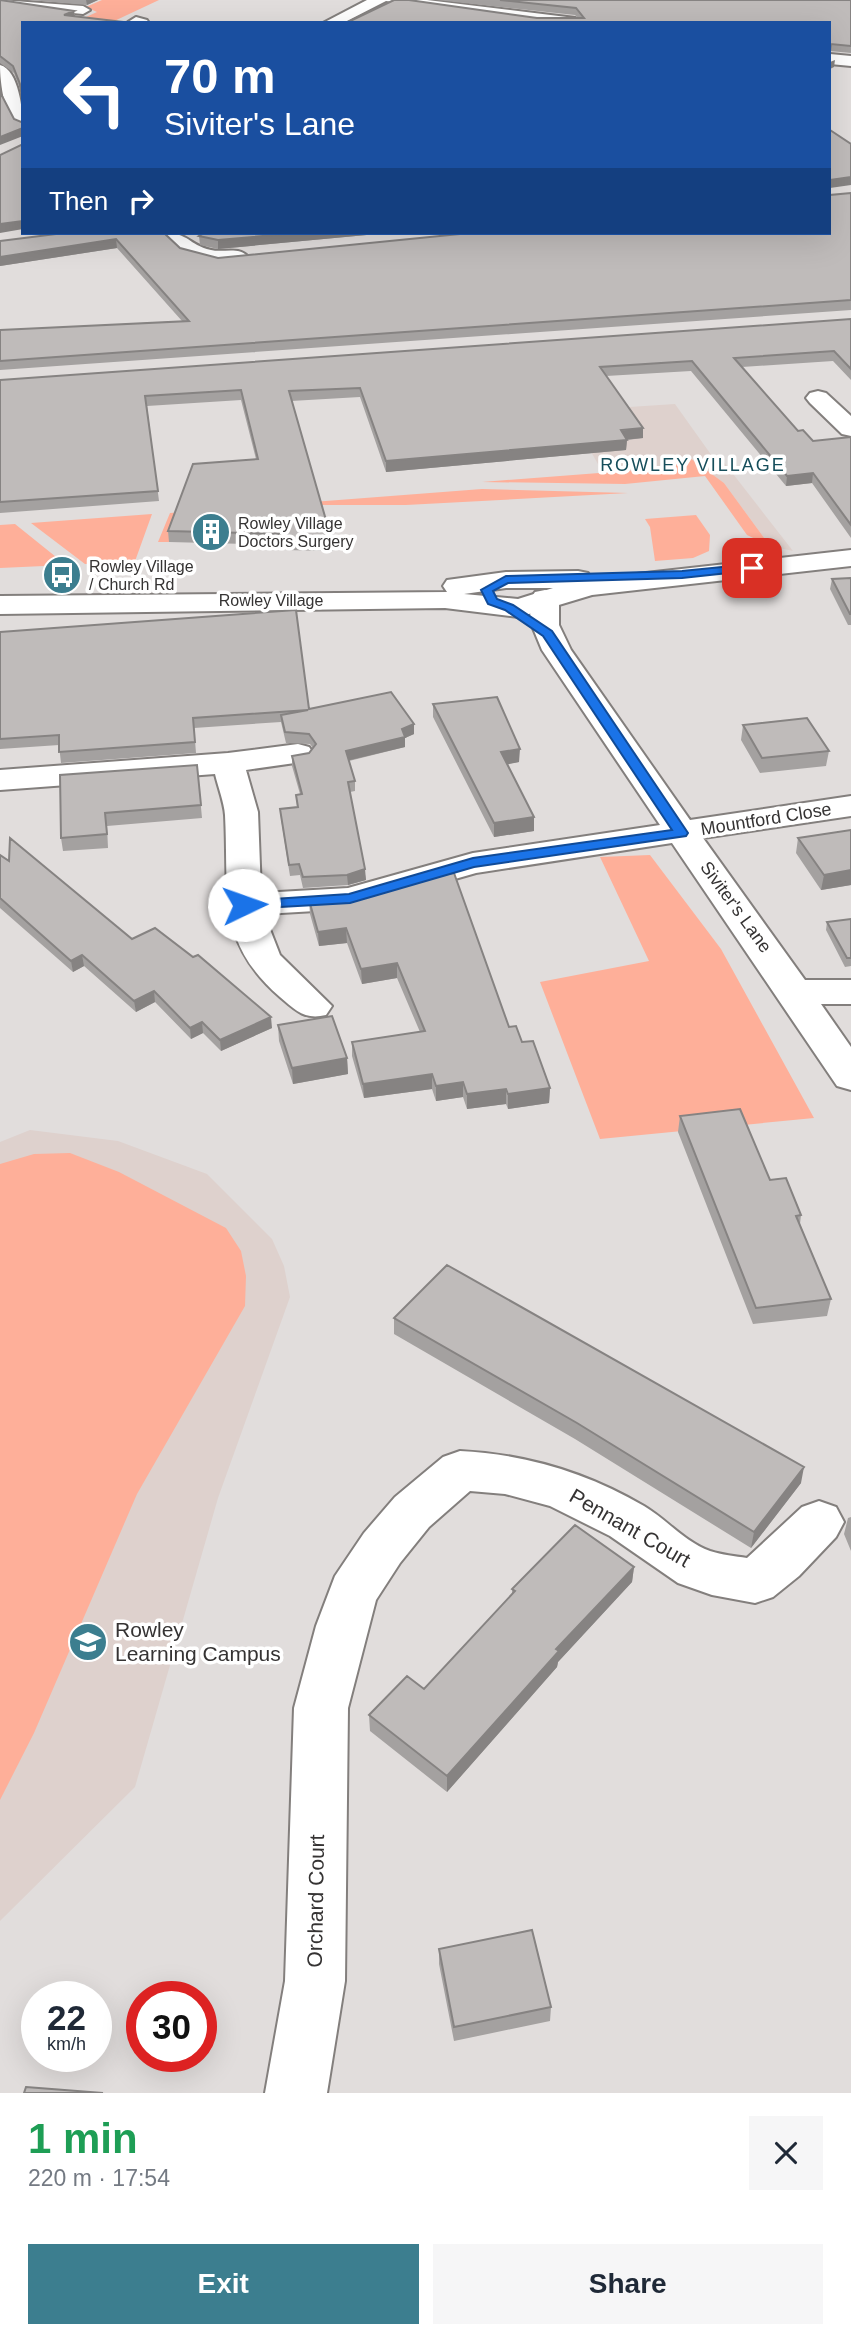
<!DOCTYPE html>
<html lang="en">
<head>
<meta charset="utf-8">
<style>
	:root { --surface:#fff; --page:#f6f6f7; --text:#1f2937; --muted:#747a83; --accent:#3c7e8f }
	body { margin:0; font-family:Arial,sans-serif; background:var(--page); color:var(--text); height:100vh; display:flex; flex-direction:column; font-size:26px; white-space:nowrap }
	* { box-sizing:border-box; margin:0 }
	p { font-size:23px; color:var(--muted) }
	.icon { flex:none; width:38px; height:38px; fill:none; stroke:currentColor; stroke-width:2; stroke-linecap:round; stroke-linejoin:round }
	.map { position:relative; height:2093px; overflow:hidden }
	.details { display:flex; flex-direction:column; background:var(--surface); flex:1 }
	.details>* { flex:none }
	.guide { position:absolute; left:21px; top:21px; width:810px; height:214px; border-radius:0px; box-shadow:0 7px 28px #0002; background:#1a4fa0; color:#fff; overflow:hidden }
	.speed { position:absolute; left:21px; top:1981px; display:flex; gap:14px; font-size:35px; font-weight:700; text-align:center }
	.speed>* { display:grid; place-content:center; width:91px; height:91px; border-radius:50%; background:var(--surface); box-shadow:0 7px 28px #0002; line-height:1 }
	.speed small { font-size:18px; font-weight:400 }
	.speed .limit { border:10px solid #d22; background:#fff; color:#111 }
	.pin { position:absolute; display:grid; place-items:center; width:60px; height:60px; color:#fff; margin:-30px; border-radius:14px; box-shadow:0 4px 10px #0006 }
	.me { position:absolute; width:77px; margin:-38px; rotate:87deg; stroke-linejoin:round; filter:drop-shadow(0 0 5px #0008) }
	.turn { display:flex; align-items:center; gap:24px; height:147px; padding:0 28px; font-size:32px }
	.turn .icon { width:91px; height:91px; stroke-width:2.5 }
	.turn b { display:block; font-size:49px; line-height:60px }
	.then { display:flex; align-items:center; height:66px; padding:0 28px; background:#0003; gap:14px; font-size:26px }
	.round { display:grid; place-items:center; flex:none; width:74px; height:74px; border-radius:0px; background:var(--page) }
	.head { display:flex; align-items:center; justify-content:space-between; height:119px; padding:0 28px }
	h1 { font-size:42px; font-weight:700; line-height:52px; color:#1e9e55 }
	.action { display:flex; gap:14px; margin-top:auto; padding:14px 28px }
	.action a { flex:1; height:80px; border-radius:0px; background:var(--accent); color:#fff; font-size:28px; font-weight:700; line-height:80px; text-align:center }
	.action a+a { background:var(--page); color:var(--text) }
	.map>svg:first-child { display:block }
	.built { fill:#ded1cd }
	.green { fill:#feaf99 }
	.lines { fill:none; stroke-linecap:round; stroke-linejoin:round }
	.minor-casing { stroke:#837f7d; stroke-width:4 }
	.major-casing { stroke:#837f7d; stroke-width:4 }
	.minor { fill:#fff; fill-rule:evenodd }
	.major { fill:#fff; fill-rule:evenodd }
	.wall { fill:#a4a1a0 }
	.shaded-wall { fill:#868382 }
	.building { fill:#bfbbba; stroke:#868382; stroke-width:2 }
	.route { fill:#1a73e8; stroke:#114b97; stroke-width:2 }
	.labels { text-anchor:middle; stroke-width:7; stroke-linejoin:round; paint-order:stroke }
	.far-poi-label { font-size:16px; fill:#353333; stroke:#fff; text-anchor:start }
	.far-street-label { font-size:16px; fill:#353333; stroke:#fff }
	.far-quarter-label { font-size:18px; letter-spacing:2px; fill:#164e5b; stroke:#fff }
	.street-label { font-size:18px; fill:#353333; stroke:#fff }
	.near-street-label { font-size:21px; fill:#353333; stroke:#fff }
	.near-poi-label { font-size:21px; fill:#353333; stroke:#fff; text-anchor:start }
</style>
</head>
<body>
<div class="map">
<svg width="851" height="2093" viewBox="0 0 851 2093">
	<rect width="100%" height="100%" fill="#e1dddc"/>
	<!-- built -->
	<path class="built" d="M675,404L712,456L723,461L793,551L770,546L724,483L690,458L651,469L603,473L590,450L599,409Z
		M30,1130L118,1141L207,1174L272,1239L284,1266L290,1297L218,1498L135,1787L0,1921V1142Z"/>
	<!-- green -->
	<path class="green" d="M102,0H159L110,23H73L97,12L86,7Z
		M690,458L724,483L770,546L747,535L705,476L625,484L482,482L651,469Z
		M482,489L628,493L406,505H283L177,520L169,542H158L170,513Z
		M152,514L134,564H85L31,523Z
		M696,515L710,535L709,551L693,558L655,561L650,527L645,519Z
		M15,524L66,565L0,568V525Z
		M650,855L721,949L814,1118L600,1139L540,982L649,961L600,857Z
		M70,1153L119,1172L226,1228L241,1251L246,1276L245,1306L137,1494L34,1733L0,1800V1164L34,1154Z"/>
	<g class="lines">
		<defs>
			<path id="minor" d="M0,0L83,6L90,10L83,14L0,6Z
				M367,0H427L575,18L582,23H537L386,1L343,23H323Z
				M136,17L147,20L149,23L128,22Z
				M830,54L851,56V66L830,64Z
				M0,65C19,70 23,112 23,128C4,124 0,81 0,65Z
				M159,233C191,232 186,244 211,250C223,253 240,246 248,257C231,279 172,251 159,233Z
				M818,391L826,393L851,416V436L842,434L810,403L806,398L810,393Z
				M545,590L555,592L559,598V625L571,650L690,820L851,796V816L703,838L805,980H851V1004H821L851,1047V1090L837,1086L672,843L476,873L350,909L264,914L280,955L332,1006L326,1015C305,1020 296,1011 280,997C216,942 229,891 225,815C224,802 218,787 215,774L0,790V770L228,753L298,744L309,747L314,754L309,761L246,770L258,812L261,893L348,888L473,853L660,825L542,650L530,621L531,598L535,592Z
				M460,1451C525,1454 588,1473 644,1506C666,1519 685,1542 710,1551C722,1555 735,1556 747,1558L802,1507L819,1501L836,1507L844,1522L836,1537L799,1576L773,1597L755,1603L712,1595L678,1583L610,1536L550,1506L505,1494L470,1491L429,1527L400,1563L376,1600L348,1708L345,1981L327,2093H265L285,1981L294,1708L316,1626L335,1576L364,1533L395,1497L443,1457Z"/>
			<path id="major" d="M851,550V566L592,595L519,617L445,608L0,614V596L447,592L443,586L447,580L506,572L578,571L588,573L592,579ZM506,588H553L518,599L464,594Z"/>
		</defs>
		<!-- minor casing -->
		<use href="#minor" class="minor-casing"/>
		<!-- major casing -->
		<use href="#major" class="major-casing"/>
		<!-- minor -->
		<use href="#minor" class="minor"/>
		<!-- major -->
		<use href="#major" class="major"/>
	</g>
	<!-- wall -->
	<path class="wall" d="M0,0L74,11L75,16L21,92L14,73L0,63Z
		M30,0H98L87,5Z
		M437,0H851V53L830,51V55V23L537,18H578L575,15Z
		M851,193V310L0,370V330L182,321L117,248L0,266V241L64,233L180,248L218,258L470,233Z
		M204,233H388L218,249L200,245L199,236Z
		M851,319V380L833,361L742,367L798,431L813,441L851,437V538L812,483L786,486L691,371L606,376L643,438L627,440L626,450L386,472L360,397L291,401L332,541L333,551L284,550L283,545L169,542L168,531L256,459L241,400L147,406L159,501L0,513V380Z
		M851,578V625H848L830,589L832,579Z
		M0,632L309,709L414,734L405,738V747L349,761L355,781V791L350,792L366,880L348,885L303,888L300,875L290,876L281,819L280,809L297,807L296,795L300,794L292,766V756L309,753L313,748L310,744L286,743L281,722L194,728L196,753L61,763L59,745L0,749Z
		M433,704L519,762L507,764L534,831L494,837L433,717Z
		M743,725L829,751L826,766L760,773L741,740Z
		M197,765L202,818L107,826L108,848L63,851L61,838L60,775Z
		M851,830V885L821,890L796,853L798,838Z
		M0,855L132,939L272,1028L221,1051L203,1033L191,1039L155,1002L136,1012L84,966L73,972L0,908Z
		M309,900L509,1027L522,1042L550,1088L549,1103L508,1109L506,1104L467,1109L463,1097L436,1101L432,1089L364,1098L352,1056V1042L420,1032L397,978L362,984L347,943L319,946L310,914Z
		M851,919V966L845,967L826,930L827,922Z
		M278,1025L347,1058L348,1074L293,1084L279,1041Z
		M680,1116L770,1180L801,1215L800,1224L831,1299L827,1316L753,1324L678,1132Z
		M394,1318L801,1483L751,1548L575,1439L394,1334Z
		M851,1517V1551L844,1534L848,1518Z
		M634,1567L632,1582L558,1662L557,1667L447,1792L370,1731L369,1715L424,1689L512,1594V1589Z
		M439,1949L551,2007L550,2021L454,2041L439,1964Z"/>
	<!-- shaded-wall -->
	<path class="shaded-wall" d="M86,0H98L87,5Z
		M74,11L75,18L64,15Z
		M835,60L834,67L830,69V62Z
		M23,128V136L0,145V137Z
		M851,177V185L830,188V180Z
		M22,221L23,229L0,233V224Z
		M297,233H388L218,249V240Z
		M116,239L117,248L0,266V257Z
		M643,428V438L623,440H627L626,450L386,472V461Z
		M813,473L812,483L786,486L787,476Z
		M414,724V734L405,738V747L346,761V751Z
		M520,749L519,762L500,766L501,752Z
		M534,817V831L494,837V823Z
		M365,869L366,880L348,885L347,875Z
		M851,870V885L821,890L824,875Z
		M346,928L347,943L319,946L318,932Z
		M82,955L84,966L73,972L71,961Z
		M397,963V978L362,984L361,969Z
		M154,991L155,1002L136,1012L134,1001Z
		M271,1017L272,1028L221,1051L220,1040Z
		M202,1022L203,1033L191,1039L190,1028Z
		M347,1058L348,1074L293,1084L292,1068Z
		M432,1074V1089L364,1098L363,1084Z
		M463,1082V1097L436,1101V1086Z
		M550,1088L549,1103L508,1109V1094Z
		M506,1089V1104L467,1109V1094Z
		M804,1467L801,1483L751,1548L754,1532Z
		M634,1567L632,1582L558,1662L557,1667L447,1792V1776L556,1649Z"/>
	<!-- building -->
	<path class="building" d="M0,0L74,11L64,15L132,23H23V105L20,84L13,66L0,56Z
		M394,0H409L537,18H584L576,8L500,0H851V46L831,44L830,51V23H346Z
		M0,88L1,94L14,119L21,122L23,121V128L0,137Z
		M830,130L851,144V177L830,180Z
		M23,144V221L0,224V155Z
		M851,193V300L0,361V330L189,321L116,239L0,257V241L64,233H164L180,248L218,258L470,233H830V195Z
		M204,233H297L218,240L199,236Z
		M851,319V369L834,351L734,358L798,431L803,430L813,441L851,437V525L813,473L787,476L692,361L600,367L643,428L621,430L627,440L386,461L360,388L289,391L332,541L283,539L284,534L168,531L193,464L258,459L241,390L145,396L158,491L0,502V380Z
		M851,578V614H850L832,579Z
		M296,610L309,709L391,692L414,724L402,729L405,737L346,751L355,781L348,782L365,869L347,875L303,877L299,864L289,865L280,809L298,807L296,795L302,794L292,756L309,753L316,744L309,734L285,732L281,715L308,710L193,718L195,742L59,752V735L0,739V632Z
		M497,697L520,749L501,752L534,817L494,823L433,704Z
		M807,718L829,751L762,758L743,725Z
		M197,765L201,805L105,813L107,834L61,838L60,775Z
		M851,830V870L824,875L798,838Z
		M10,838L132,939L155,928L193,957L198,955L271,1017L220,1040L202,1022L190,1028L154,991L134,1001L82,955L71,961L0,898V855L9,861Z
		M454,873L509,1027L516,1026L522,1042L533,1041L550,1088L508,1094L506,1089L467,1094L463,1082L436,1086L432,1074L363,1084L352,1042L425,1031L397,963L361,969L346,928L318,932L309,900L350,897L410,880Z
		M851,919V958H847L827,922Z
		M332,1016L347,1058L292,1068L278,1025Z
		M740,1109L770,1180L786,1178L801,1215L796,1216L831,1299L756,1308L680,1116Z
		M447,1265L804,1467L754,1532L577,1423L394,1318Z
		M575,1525L634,1567L556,1649L559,1651L447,1776L369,1715L407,1676L424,1689L515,1591L512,1589Z
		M532,1930L551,2007L454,2027L439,1949Z
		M26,2087L103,2093H24Z"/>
	<!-- route -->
	<path class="route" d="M752,564L758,568L756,570L682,578L508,583L493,591L497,599L513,605L552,631L688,833L686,836L474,867L350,903L244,909L236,905L244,901L349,894L473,858L672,830L543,636L505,610L488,604L481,590L506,576L682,571Z"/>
	<!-- icons -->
	<defs>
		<symbol id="building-disc" viewBox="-11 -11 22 22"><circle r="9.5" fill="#3c7e8f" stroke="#fff"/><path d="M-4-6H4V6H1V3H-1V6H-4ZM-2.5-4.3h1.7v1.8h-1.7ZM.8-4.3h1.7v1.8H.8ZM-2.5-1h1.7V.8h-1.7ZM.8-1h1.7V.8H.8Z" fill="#fff"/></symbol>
		<symbol id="bus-disc" viewBox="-11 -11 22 22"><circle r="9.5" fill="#3c7e8f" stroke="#fff"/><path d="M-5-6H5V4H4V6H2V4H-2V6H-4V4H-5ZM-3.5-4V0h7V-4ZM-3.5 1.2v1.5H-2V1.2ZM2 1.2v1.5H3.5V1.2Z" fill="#fff"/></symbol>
		<symbol id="school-disc" viewBox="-11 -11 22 22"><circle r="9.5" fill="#3c7e8f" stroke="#fff"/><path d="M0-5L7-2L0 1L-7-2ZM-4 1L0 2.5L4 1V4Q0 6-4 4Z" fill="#fff"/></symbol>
	</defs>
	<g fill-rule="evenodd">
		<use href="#building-disc" x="189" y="510" width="44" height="44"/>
		<use href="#bus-disc" x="40" y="553" width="44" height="44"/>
		<use href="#school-disc" x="66" y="1620" width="44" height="44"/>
	</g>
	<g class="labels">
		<!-- far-poi labels -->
		<g class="far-poi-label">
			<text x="238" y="529">Rowley Village<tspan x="238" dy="18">Doctors Surgery</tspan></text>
			<text x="89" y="572">Rowley Village<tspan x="89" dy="18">/ Church Rd</tspan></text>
		</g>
		<!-- far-street labels -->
		<g class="far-street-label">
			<text x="271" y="606">Rowley Village</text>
		</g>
		<!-- far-quarter labels -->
		<g class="far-quarter-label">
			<text x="693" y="471">ROWLEY VILLAGE</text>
		</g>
		<!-- street labels -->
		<g class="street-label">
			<text transform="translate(766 819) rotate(-9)" y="6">Mountford Close</text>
			<text transform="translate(736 907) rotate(54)" y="6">Siviter's Lane</text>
		</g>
		<!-- near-street labels -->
		<g class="near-street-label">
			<text transform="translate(630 1528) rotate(30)" y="7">Pennant Court</text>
			<text transform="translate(316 1901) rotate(-89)" y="7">Orchard Court</text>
		</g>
		<!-- near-poi labels -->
		<g class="near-poi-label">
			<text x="115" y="1637">Rowley<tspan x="115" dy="24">Learning Campus</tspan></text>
		</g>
	</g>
</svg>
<div class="speed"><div>22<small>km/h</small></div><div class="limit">30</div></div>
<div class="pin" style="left:752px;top:568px;background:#d93025"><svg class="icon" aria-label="arrive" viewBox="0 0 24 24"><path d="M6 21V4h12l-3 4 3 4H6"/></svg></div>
<svg class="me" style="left:244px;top:905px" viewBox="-20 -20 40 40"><circle r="19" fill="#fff"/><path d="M0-13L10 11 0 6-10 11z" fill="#1a73e8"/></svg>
<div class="guide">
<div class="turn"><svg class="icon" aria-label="left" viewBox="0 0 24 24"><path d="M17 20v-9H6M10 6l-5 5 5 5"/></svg><div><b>70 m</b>Siviter's Lane</div></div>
<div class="then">Then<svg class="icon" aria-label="right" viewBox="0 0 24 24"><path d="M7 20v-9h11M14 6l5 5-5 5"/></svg></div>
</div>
</div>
<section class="details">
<div class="head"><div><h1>1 min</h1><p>220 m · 17:54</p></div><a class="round"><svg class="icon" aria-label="close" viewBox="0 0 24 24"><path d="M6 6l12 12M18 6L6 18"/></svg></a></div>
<div class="action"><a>Exit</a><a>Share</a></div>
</section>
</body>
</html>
